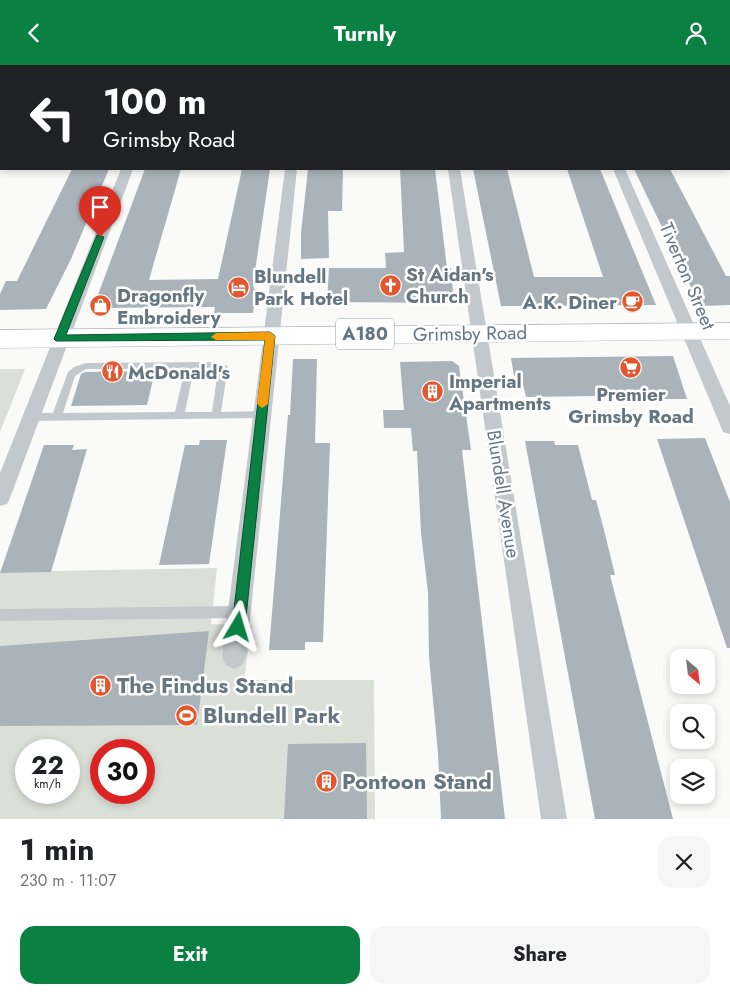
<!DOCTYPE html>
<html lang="en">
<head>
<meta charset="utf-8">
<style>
	:root { --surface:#fff; --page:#f6f6f6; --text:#202124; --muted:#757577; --accent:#0b8043 }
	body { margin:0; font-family:Jost,sans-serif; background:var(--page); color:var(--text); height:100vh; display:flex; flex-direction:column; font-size:19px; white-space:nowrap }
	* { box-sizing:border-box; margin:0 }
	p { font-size:16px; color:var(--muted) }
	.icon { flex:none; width:28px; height:28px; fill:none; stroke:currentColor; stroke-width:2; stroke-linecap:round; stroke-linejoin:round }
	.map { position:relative; height:754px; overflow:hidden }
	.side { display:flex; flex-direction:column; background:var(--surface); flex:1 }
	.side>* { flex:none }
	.top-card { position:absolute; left:0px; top:0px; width:730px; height:105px; box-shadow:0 2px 8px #0003; background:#202124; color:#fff; overflow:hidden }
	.needle { width:32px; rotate:152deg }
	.controls { position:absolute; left:670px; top:584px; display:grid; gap:10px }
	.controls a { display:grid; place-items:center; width:45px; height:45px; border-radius:10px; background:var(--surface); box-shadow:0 2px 8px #0003; font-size:25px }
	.speed { position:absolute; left:15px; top:674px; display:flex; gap:10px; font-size:25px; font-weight:700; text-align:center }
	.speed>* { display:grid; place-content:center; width:65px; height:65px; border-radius:50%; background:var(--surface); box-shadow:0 2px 8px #0003; line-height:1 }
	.speed small { font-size:12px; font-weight:400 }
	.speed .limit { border:8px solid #d22; background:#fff; color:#111 }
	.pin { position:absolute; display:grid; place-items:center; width:42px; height:42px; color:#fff; margin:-51px -21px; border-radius:50% 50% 50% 0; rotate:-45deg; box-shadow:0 0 5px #0007 }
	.pin .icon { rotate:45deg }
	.me { position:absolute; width:55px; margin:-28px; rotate:7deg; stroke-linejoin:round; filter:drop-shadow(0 0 4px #0008) }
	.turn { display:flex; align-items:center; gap:18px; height:105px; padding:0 20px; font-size:22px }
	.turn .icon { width:65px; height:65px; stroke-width:2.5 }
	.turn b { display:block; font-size:35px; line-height:42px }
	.round { display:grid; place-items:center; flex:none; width:52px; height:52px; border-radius:15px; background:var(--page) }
	.overview { display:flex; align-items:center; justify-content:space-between; height:85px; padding:0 20px }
	h1 { font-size:30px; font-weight:700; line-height:38px }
	.cta { display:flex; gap:10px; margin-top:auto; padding:10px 20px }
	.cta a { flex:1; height:58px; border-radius:15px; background:var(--accent); color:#fff; font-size:20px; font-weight:700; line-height:58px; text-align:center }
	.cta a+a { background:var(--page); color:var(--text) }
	header { display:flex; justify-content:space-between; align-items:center; height:65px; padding:0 20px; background:var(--accent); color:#fff; font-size:22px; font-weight:700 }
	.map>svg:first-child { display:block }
	.green { fill:#dadfd7; fill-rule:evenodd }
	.building { fill:#aab3b9 }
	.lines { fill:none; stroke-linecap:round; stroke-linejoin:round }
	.primary-casing { stroke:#b5babe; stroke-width:1 }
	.service { fill:#c3c8cc; fill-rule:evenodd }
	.minor { fill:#c3c8cc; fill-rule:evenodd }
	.primary { fill:#fff; fill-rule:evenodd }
	.route { fill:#0b8043; stroke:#07532c }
	.slow { fill:#f59e0b }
	.labels { text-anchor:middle; stroke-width:5; stroke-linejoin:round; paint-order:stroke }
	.shield { fill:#fff; stroke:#939fa8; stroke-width:1 }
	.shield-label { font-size:18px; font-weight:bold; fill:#657683 }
	.poi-label { font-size:19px; font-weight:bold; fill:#657683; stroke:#fff; text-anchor:start }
	.street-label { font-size:19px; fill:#657683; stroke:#fff }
	.near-poi-label { font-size:22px; font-weight:bold; fill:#657683; stroke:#fff; text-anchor:start }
</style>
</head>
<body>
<header><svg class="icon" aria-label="back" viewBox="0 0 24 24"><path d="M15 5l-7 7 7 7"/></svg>Turnly<svg class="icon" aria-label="person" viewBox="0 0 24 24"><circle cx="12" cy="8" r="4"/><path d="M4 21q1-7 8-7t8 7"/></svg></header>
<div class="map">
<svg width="730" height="754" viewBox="0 0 730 754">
	<rect width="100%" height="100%" fill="#fafaf8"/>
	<!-- green -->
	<path class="green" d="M0,304H25L0,367Z
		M217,503L211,559L252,560L244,615H374L375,754H0V507ZM26,685H69V728H26ZM101,685H144V728H101Z"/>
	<!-- building -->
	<path class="building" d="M72,104H109L71,194L46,244L0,245V229L6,216H17Z
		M145,104H181L149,215L218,214L242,104H270L253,220L254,224H256L253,248H214L215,242L93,243Z
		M308,104H343L342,146H328L329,193L301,194V168Z
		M400,104H435L447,203H451L454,238L327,237L329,203H386L385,188L404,187Z
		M473,104H507L534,212H603L567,104H600L656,240L501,241Z
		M634,104H670L726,211H730V240L700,241Z
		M673,291L687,334H663L662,330L526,332L521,311H514L511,293Z
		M293,294H317L315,378H330L323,577H305V585H269L288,350H290Z
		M452,296L459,301L471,385H462L505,754H441L438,688L429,592L428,527L421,468L417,386H413L411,363H384L383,345H404L400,297Z
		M155,306L147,340L71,341L81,309L85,307Z
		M705,373L730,437V583H727L657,374Z
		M200,375H227L209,499L159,500L185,380H199Z
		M525,376H554L555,380H578L592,435H596L604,465L615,510H610L673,754H595Z
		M44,380H74L72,385L87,384L51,507L0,508Z
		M209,566L197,660L0,661V581Z
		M366,678L367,754H284L288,679Z"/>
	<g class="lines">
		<defs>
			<path id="primary" d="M730,258V274L0,283V265Z"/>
		</defs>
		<!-- primary casing -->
		<use href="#primary" class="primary-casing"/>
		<!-- service -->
		<path class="service" d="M210,297L226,300L228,302L221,347L261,346L264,347L266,350L264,353L31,356L26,352L31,348H53L68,307L74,302L86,298ZM194,303L218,305L212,347H185ZM86,304H185L175,347L63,348L75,311Z
			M241,541L245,543L247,547L245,551L241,553L0,556V544Z"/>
		<!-- minor -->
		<path class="minor" d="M27,0H37V1H27Z
			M298,0H308V1H298Z
			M434,0H444V1H434Z
			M569,0H580V1H570Z
			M704,0H715V1H705Z
			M729,25H730V33H729Z
			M121,104H133L10,433L7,439L0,441V408Z
			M285,104H297L246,592L242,600L234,604L226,600L222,592Z
			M448,104H460L567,754H541Z
			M613,104H625L730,341V369L723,367L721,362Z"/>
		<!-- primary -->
		<use href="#primary" class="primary"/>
	</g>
	<!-- route -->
	<path class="route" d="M97,170L104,172L66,270L270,267L275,271L245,562L243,567L238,569L234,567L232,562L265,275L56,276L54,274Z"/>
	<!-- slow -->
	<path class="slow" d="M270,267L275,271L268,339L262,343L257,339L265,275H216L211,272L216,268Z"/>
	<!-- icons -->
	<defs>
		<symbol id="church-disc" viewBox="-11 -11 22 22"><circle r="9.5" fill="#e4572e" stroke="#fff"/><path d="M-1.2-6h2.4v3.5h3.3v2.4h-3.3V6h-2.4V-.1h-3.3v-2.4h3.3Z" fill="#fff"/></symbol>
		<symbol id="hotel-disc" viewBox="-11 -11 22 22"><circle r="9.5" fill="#e4572e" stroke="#fff"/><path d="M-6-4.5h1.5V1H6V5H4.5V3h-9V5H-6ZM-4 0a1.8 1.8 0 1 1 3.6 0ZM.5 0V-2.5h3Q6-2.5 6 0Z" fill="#fff"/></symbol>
		<symbol id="cafe-disc" viewBox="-11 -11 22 22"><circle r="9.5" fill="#e4572e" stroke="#fff"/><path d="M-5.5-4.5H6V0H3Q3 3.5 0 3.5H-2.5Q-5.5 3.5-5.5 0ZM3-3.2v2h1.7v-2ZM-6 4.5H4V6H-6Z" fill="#fff"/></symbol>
		<symbol id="shop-disc" viewBox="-11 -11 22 22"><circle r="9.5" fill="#e4572e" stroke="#fff"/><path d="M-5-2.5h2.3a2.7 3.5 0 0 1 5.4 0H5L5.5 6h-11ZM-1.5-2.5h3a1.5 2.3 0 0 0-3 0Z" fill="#fff"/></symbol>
		<symbol id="supermarket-disc" viewBox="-11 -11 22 22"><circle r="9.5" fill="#e4572e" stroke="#fff"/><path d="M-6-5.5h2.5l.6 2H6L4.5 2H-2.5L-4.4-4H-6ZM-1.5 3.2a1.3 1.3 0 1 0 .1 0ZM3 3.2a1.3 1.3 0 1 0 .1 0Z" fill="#fff"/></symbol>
		<symbol id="restaurant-disc" viewBox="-11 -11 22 22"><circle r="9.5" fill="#e4572e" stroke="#fff"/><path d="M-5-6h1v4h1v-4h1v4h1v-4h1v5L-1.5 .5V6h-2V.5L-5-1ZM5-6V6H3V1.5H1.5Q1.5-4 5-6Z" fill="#fff"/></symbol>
		<symbol id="building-disc" viewBox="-11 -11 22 22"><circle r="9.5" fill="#e4572e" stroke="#fff"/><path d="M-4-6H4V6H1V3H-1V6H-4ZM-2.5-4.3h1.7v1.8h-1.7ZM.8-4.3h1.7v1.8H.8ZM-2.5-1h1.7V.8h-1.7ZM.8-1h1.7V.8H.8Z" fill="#fff"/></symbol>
		<symbol id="stadium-disc" viewBox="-11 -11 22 22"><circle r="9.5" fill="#e4572e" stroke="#fff"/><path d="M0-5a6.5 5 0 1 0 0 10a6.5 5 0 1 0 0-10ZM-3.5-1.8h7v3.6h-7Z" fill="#fff"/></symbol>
	</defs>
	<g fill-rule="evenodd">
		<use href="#church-disc" x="378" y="208" width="25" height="25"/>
		<use href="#hotel-disc" x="226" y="210" width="25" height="25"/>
		<use href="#cafe-disc" x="620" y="224" width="25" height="25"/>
		<use href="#shop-disc" x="88" y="228" width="25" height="25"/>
		<use href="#supermarket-disc" x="618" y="290" width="25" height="25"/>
		<use href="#restaurant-disc" x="100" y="294" width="25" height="25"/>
		<use href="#building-disc" x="420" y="314" width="25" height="25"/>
		<use href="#building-disc" x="88" y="608" width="25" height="25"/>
		<use href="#stadium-disc" x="174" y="638" width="25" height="25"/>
		<use href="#building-disc" x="314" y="704" width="25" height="25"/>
	</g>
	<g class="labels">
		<!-- shield labels -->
		<rect class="shield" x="336" y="253.5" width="58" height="31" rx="4"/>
		<g class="shield-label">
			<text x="365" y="275">A180</text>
		</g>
		<!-- poi labels -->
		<g class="poi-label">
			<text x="406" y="216">St Aidan's<tspan x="406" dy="22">Church</tspan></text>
			<text x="254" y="218">Blundell<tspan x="254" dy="22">Park Hotel</tspan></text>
			<text x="117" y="237">Dragonfly<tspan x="117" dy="22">Embroidery</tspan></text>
			<text x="617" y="244" text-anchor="end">A.K. Diner</text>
			<text x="128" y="314">McDonald's</text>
			<text x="449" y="323">Imperial<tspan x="449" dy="22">Apartments</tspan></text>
			<text x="631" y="336" text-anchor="middle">Premier<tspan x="631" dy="22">Grimsby Road</tspan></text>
		</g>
		<!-- street labels -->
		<g class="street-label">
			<text transform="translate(688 211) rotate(67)" y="7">Tiverton Street</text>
			<text transform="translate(470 268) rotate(-1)" y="7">Grimsby Road</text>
			<text transform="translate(504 429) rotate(81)" y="7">Blundell Avenue</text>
		</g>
		<!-- near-poi labels -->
		<g class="near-poi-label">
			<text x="117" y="628">The Findus Stand</text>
			<text x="203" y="658">Blundell Park</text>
			<text x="342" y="724">Pontoon Stand</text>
		</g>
	</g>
</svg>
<div class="controls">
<a><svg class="needle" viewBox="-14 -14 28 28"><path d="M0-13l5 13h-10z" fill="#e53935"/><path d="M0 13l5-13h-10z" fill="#757577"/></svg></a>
<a><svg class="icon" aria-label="search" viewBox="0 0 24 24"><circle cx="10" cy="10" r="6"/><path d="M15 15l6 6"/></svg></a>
<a><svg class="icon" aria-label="layers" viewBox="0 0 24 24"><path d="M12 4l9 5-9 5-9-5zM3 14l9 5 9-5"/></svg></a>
</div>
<div class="speed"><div>22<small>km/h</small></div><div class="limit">30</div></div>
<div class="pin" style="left:100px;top:172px;background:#d93025"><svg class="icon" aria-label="arrive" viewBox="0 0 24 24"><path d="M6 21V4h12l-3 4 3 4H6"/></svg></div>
<svg class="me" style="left:238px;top:562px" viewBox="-20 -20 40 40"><path d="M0-17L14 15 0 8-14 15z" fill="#0b8043" stroke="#fff" stroke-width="4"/></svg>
<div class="top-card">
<div class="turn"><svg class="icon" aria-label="left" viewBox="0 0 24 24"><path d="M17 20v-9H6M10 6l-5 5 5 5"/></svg><div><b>100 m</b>Grimsby Road</div></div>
</div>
</div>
<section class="side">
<div class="overview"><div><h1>1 min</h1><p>230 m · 11:07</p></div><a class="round"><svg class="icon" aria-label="close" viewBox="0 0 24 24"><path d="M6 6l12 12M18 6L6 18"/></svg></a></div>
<div class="cta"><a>Exit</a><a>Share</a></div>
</section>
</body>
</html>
